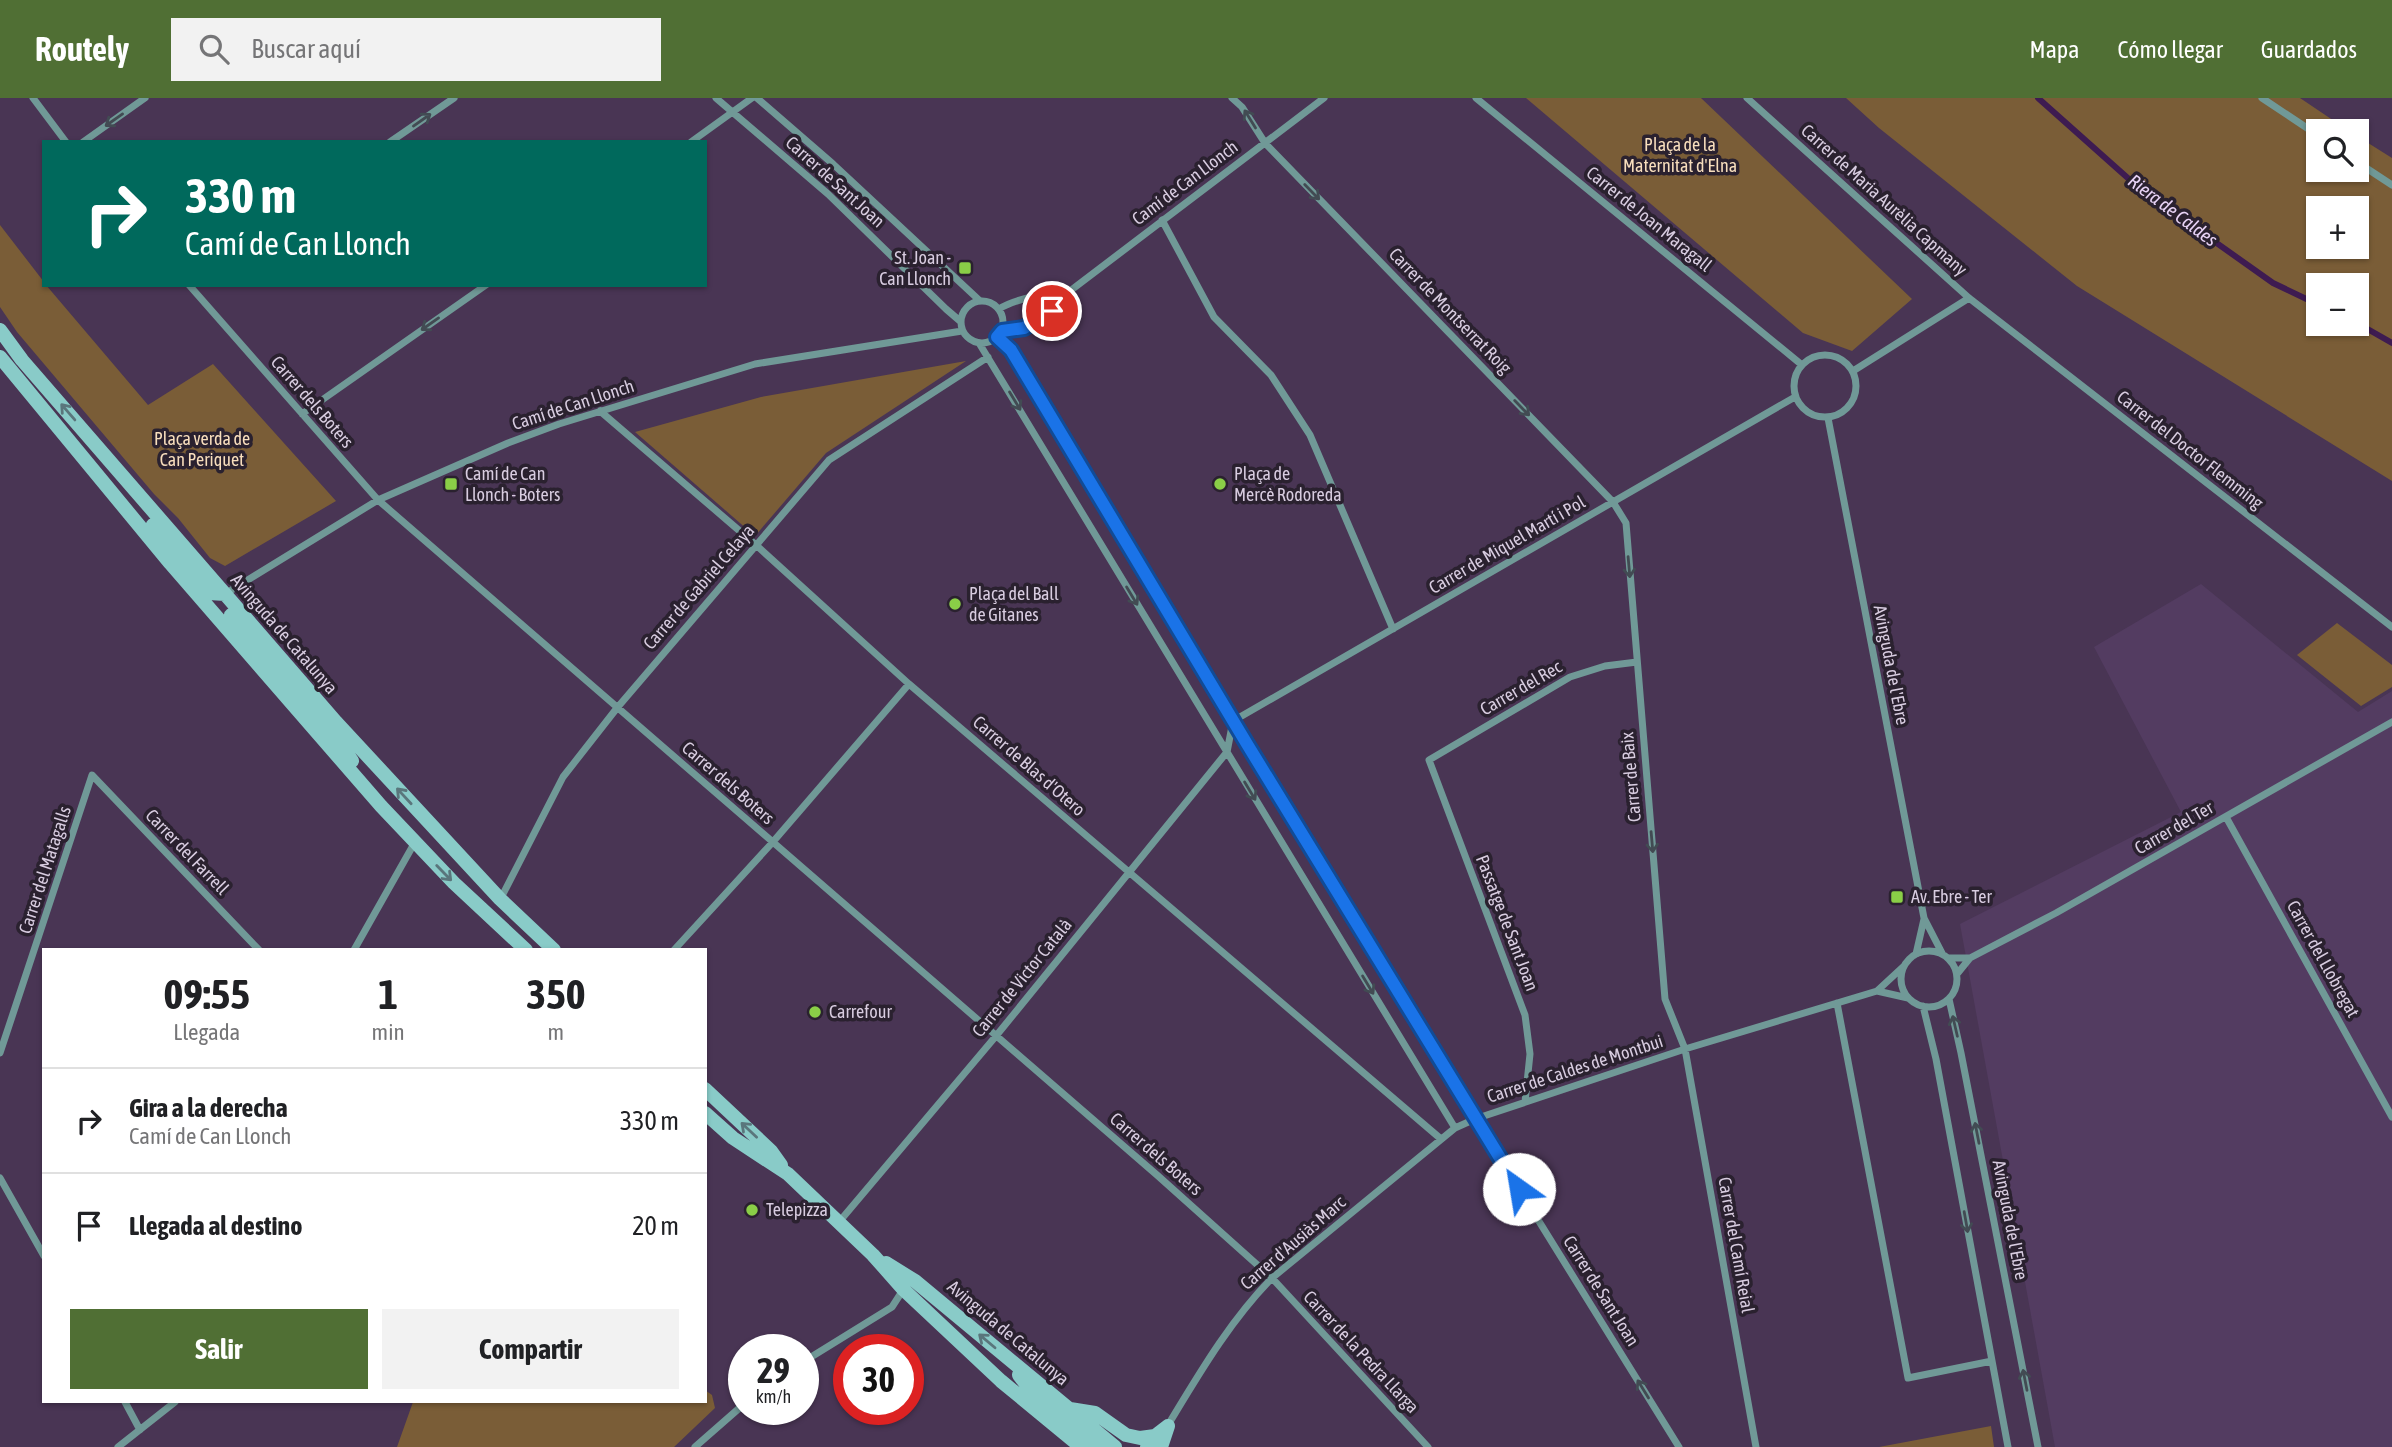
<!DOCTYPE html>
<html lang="es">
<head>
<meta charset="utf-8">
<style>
	:root { --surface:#fff; --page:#f2f2f2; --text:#202124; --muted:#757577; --line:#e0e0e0; --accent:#506f34 }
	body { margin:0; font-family:"Asap Condensed",sans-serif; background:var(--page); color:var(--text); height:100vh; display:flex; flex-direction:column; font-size:26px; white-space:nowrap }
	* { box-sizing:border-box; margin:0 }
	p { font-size:23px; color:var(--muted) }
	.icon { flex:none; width:38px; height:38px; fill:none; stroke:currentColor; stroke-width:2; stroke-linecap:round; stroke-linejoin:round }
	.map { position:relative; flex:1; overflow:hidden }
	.drawer { position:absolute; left:42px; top:850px; width:665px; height:455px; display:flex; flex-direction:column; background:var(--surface); border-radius:0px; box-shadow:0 2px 5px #0004 }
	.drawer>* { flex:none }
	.hud { position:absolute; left:42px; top:42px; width:665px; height:147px; border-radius:0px; box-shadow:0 2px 5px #0004; background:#00695c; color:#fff; overflow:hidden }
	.buttons { position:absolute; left:2306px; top:21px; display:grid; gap:14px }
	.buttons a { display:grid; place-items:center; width:63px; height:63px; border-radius:0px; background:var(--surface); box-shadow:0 2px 5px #0004; font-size:35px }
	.speed { position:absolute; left:728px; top:1236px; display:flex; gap:14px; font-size:35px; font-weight:700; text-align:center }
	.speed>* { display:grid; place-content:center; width:91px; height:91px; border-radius:50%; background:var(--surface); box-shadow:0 2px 5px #0004; line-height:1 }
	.speed small { font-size:18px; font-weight:400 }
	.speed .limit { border:10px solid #d22; background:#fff; color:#111 }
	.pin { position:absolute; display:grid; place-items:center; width:60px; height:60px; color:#fff; margin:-30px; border:4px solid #fff; border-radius:50%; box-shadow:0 2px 7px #0007 }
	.me { position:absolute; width:77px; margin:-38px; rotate:328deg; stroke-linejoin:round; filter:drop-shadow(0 0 5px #0008) }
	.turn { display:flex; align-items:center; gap:24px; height:147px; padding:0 28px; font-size:32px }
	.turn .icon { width:91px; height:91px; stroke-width:2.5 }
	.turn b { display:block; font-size:49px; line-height:60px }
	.eta { display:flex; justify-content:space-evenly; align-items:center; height:119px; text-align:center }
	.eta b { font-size:42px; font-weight:700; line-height:49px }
	.action { display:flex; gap:14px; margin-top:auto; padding:14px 28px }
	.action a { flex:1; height:80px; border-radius:0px; background:var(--accent); color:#fff; font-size:28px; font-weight:700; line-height:80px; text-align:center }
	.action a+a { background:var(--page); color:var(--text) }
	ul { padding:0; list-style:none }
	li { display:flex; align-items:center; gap:21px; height:105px; padding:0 28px; border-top:2px solid var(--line) }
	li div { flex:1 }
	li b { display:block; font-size:26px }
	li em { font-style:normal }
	header { display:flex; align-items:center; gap:42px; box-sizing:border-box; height:98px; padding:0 35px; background:var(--accent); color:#fff }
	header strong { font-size:33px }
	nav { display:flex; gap:38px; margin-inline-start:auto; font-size:24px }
	.search { width:490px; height:63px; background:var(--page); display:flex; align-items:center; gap:18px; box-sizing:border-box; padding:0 24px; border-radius:0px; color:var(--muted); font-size:26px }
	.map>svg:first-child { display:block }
	.built { fill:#533c61 }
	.green { fill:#7a5d37; fill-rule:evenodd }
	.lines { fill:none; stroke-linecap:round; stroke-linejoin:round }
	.stream { stroke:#3e1b51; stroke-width:6 }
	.street { stroke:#709997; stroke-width:7 }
	.secondary { stroke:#89cbc8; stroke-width:14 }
	.oneway { stroke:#424b53 }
	.oneway2 { stroke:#5a767c }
	.route-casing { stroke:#114b97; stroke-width:18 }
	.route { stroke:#1a73e8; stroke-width:12 }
	.poi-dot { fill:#8ace47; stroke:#2a212f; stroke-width:2.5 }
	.labels { text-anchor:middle; stroke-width:7; stroke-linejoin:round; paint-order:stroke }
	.park-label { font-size:18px; fill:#f8debd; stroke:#2a212f }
	.street-label { font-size:18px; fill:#d8cce0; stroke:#2a212f }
	.poi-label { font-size:18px; fill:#d8cce0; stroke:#2a212f; text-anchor:start }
	.water-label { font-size:19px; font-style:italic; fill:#e8d3f6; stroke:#2a212f }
</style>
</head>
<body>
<header>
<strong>Routely</strong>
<div class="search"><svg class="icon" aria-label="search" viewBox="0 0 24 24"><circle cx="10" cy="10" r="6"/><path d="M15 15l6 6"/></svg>Buscar aquí</div>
<nav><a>Mapa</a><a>Cómo llegar</a><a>Guardados</a></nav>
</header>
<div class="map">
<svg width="2392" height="1349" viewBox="0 0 2392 1349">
	<rect width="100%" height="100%" fill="#493554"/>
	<!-- built -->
	<path class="built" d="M2201,486L2358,614L2392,593V1349H2055L1960,826L2181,714L2094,549Z"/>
	<!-- green -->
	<path class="green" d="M1526,0H1701L1912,201L1852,253L1803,235Z
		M1846,0H2300L2349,33H2319V72H2357V38L2392,60V383L2077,188L1879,30ZM2319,110H2357V149H2319ZM2319,187H2357V226H2319Z
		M0,127L44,184V187H46L148,307L213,266L336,403L225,468L210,460L178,420L154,396L17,234L0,209Z
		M966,263L826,355L755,438L635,334L761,299Z
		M2337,525L2392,567V589L2361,608L2297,557Z
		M705,1292L712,1297L715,1310L674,1349H397L413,1304H705Z
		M1991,1328L1994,1349H1879Z"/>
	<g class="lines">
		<!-- stream -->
		<path class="stream" d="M2038,0L2139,90L2273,185L2319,207
			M2357,225L2392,245"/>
		<!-- street -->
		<path class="street" d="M33,0L66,44
			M716,0L828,96L946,211L960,223
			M757,0L833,66L979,202
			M1232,0L1242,9L1265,45L1613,404L1626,425L1665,901L1685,951L1756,1349
			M1476,0L1802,267
			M1747,0L1969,200L2392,529
			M2262,0L2319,38
			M83,44L145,0
			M390,44L454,0
			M691,44L752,0
			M2357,64L2392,87
			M1162,122L1214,219L1271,277L1310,337L1393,531
			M189,187L378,402L1157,1077L1272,1180L1428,1349
			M961 224a21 21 0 1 1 42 0a21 21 0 1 1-42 0Z
			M999,211C1013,202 1049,193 1066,196
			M1002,233C1031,229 1047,219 1066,196L1324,0
			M997,239L1011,252L1468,1009L1679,1349
			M979,245L1455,1030
			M1794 288a31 31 0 1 1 62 0a31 31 0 1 1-62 0Z
			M1853,273L1969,200
			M600,313L756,447L909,586L1441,1041
			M302,316L486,187
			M1828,320L1924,820L1942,855
			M225,496L378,402L508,345L559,326L755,266L962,233
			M2226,719L2392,1019
			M501,800L563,679L617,610L829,362L988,259
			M354,852L415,744
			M674,852L772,745L909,586
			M1901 881a28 28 0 1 1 56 0a28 28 0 1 1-56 0Z
			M1916,856L1924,821
			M1949,860H1970L2056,815L2392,624
			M1957,876L1970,860
			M1877,893L1908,900
			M1949,901L1961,955L2038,1349
			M1837,905L1908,1280L1992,1263
			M1923,908L1936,961L2008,1349
			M0,955L92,677L259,852
			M1525,1004L1530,956L1525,917L1429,662L1570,579L1605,568L1637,564
			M0,1080L44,1158
			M839,1124L996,938L1227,654L1233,623L1795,299
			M803,1264L892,1209L903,1192
			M125,1304L140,1332
			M1168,1327C1199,1276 1229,1224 1272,1180L1455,1030L1475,1021L1685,951L1877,893L1904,868
			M118,1349L175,1304
			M695,1349L744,1306"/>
		<!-- secondary -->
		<path class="secondary" d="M0,232L22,262L336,624L500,801L554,852
			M0,259L170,465L381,708L454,785L526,852
			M153,427L209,495L225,496
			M231,517L251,544L340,645L352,663
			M705,991L771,1053L781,1067
			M705,1015L733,1040L788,1076L873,1157L904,1192L1001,1283L1081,1349
			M886,1165L915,1183L1115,1349
			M1019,1277L1035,1298L1098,1349
			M1070,1311L1095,1315L1126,1337L1140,1340L1155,1338
			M1147,1349L1155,1338L1168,1328
			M1161,1349L1168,1328"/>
	</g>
	<!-- one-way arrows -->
	<defs><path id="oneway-shaft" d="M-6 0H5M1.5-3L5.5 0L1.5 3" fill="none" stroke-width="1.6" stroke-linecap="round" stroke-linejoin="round" transform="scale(1.75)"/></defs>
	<g class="oneway">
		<use href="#oneway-shaft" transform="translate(1250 21) rotate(-122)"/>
		<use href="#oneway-shaft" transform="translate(114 22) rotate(145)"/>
		<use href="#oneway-shaft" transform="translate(422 22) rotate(-35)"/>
		<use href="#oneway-shaft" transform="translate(1312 94) rotate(46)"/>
		<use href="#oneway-shaft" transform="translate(430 226) rotate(145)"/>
		<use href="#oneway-shaft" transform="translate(1015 303) rotate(59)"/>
		<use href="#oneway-shaft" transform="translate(1522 310) rotate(46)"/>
		<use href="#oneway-shaft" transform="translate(1629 469) rotate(85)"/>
		<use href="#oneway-shaft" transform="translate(1132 498) rotate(59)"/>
		<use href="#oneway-shaft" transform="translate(1250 693) rotate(59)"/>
		<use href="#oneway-shaft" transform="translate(1652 744) rotate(85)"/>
		<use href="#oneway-shaft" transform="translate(1368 887) rotate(59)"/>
		<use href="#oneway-shaft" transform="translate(1955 928) rotate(-103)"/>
		<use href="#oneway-shaft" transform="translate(1977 1035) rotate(-101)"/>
		<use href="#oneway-shaft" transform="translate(1966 1124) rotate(80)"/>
		<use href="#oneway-shaft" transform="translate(2025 1282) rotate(-101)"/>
		<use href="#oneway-shaft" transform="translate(1643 1291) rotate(-122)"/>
	</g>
	<g class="oneway2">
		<use href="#oneway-shaft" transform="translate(68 314) rotate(-131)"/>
		<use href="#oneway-shaft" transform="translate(404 698) rotate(-133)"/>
		<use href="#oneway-shaft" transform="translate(444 775) rotate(46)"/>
		<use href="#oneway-shaft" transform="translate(749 1032) rotate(-137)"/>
		<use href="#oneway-shaft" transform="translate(987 1243) rotate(-140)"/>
	</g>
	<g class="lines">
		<defs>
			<path id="route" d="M1052,213L1024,230L1002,233L997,239L1011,252L1247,646L1519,1091"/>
		</defs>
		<!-- route casing -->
		<use href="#route" class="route-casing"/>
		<!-- route -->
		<use href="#route" class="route"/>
	</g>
	<!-- markers -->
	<g class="poi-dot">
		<rect x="958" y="163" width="14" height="14" rx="3.5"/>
		<rect x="444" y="379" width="14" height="14" rx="3.5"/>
		<circle cx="1220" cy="386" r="7"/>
		<circle cx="955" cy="506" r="7"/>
		<rect x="1890" y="792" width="14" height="14" rx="3.5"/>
		<circle cx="815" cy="914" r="7"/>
		<circle cx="752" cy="1112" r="7"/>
	</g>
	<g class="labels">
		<!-- park labels -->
		<g class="park-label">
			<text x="1680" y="53">Plaça de la<tspan x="1680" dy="21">Maternitat d'Elna</tspan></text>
			<text x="202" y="347">Plaça verda de<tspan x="202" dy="21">Can Periquet</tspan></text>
		</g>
		<!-- street labels -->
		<g class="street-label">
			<text transform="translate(835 84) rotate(42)" y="6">Carrer de Sant Joan</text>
			<text transform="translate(1185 85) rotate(-37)" y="6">Camí de Can Llonch</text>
			<text transform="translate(1884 102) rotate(42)" y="6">Carrer de Maria Aurèlia Capmany</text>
			<text transform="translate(1649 121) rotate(39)" y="6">Carrer de Joan Maragall</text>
			<text transform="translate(1450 213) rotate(46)" y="6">Carrer de Montserrat Roig</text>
			<text transform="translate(312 304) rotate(49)" y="6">Carrer dels Boters</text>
			<text transform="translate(573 307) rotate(-18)" y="6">Camí de Can Llonch</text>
			<text transform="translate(2190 352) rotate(38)" y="6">Carrer del Doctor Flemming</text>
			<text transform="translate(1507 447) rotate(-30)" y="6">Carrer de Miquel Martí i Pol</text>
			<text transform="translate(699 489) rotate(-49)" y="6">Carrer de Gabriel Celaya</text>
			<text transform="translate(284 536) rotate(49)" y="6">Avinguda de Catalunya</text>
			<text transform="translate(1891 567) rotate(79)" y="6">Avinguda de l'Ebre</text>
			<text transform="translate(1521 590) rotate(-30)" y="6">Carrer del Rec</text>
			<text transform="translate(1029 668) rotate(41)" y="6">Carrer de Blas d'Otero</text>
			<text transform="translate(1631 679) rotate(-95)" y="6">Carrer de Baix</text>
			<text transform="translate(728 685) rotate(41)" y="6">Carrer dels Boters</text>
			<text transform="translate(2174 730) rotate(-30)" y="6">Carrer del Ter</text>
			<text transform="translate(187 754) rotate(46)" y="6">Carrer del Farrell</text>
			<text transform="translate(45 772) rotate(-72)" y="6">Carrer del Matagalls</text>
			<text transform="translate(1507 825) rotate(69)" y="6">Passatge de Sant Joan</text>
			<text transform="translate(2323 861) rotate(61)" y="6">Carrer del Llobregat</text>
			<text transform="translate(1022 880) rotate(-51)" y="6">Carrer de Victor Català</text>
			<text transform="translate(1575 971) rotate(-18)" y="6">Carrer de Caldes de Montbui</text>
			<text transform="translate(1156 1056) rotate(41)" y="6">Carrer dels Boters</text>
			<text transform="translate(2010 1122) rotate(79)" y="6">Avinguda de l'Ebre</text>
			<text transform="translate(1293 1145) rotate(-41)" y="6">Carrer d'Ausiàs Marc</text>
			<text transform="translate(1736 1147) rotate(80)" y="6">Carrer del Camí Reial</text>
			<text transform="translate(1601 1193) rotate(58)" y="6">Carrer de Sant Joan</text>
			<text transform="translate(1008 1235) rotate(40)" y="6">Avinguda de Catalunya</text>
			<text transform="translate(1361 1254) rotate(47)" y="6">Carrer de la Pedra Llarga</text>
		</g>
		<!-- poi labels -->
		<g class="poi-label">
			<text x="951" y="166" text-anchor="end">St. Joan -<tspan x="951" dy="21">Can Llonch</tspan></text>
			<text x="465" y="382">Camí de Can<tspan x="465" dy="21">Llonch - Boters</tspan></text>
			<text x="1234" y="382">Plaça de<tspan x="1234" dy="21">Mercè Rodoreda</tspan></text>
			<text x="969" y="502">Plaça del Ball<tspan x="969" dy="21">de Gitanes</tspan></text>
			<text x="1911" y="805">Av. Ebre - Ter</text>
			<text x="829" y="920">Carrefour</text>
			<text x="766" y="1118">Telepizza</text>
		</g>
		<!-- water labels -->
		<g class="water-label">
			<text transform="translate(2173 112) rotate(37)" y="7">Riera de Caldes</text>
		</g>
	</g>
</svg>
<div class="buttons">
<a><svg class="icon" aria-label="search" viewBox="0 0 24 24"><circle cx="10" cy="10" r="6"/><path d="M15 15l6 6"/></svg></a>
<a>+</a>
<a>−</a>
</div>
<div class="speed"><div>29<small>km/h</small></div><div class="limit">30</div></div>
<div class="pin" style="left:1052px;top:213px;background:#d93025"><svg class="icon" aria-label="arrive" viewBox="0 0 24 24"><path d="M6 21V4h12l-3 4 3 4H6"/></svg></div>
<svg class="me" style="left:1519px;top:1091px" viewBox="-20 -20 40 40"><circle r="19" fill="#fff"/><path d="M0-13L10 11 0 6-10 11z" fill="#1a73e8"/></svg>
<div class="hud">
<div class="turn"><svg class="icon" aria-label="right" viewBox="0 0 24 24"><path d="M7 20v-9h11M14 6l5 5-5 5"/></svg><div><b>330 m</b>Camí de Can Llonch</div></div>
</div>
<section class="drawer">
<div class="eta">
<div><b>09:55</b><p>Llegada</p></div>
<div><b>1</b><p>min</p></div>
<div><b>350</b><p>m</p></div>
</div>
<ul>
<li><svg class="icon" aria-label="right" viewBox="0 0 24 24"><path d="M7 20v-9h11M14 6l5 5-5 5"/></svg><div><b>Gira a la derecha</b><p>Camí de Can Llonch</p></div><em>330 m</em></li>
<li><svg class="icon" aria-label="arrive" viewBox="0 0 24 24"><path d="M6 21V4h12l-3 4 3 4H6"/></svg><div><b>Llegada al destino</b></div><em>20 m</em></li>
</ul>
<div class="action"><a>Salir</a><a>Compartir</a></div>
</section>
</div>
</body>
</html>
